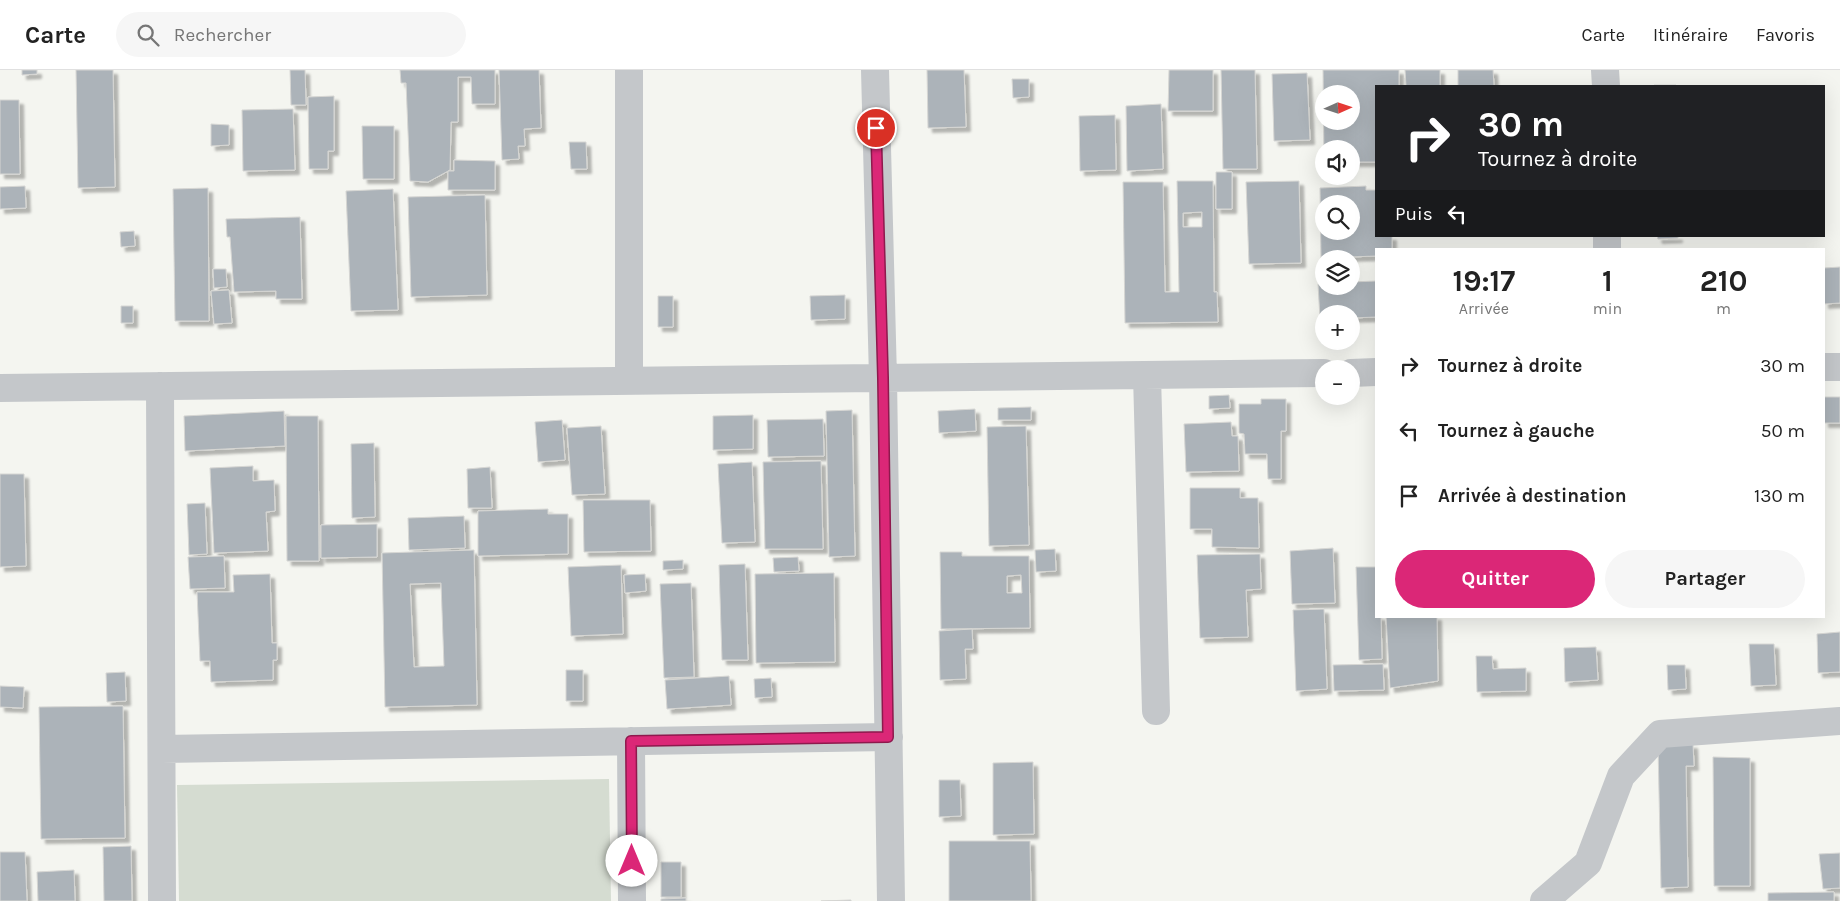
<!DOCTYPE html>
<html lang="fr">
<head>
<meta charset="utf-8">
<style>
	:root { --surface:#fff; --page:#f6f6f6; --text:#222; --muted:#767676; --line:#e0e0e0; --accent:#db2777 }
	body { margin:0; font-family:Karla,sans-serif; background:var(--page); color:var(--text); height:100vh; display:flex; flex-direction:column; font-size:19px; white-space:nowrap }
	* { box-sizing:border-box; margin:0 }
	p { font-size:16px; color:var(--muted) }
	.icon { flex:none; width:28px; height:28px; fill:none; stroke:currentColor; stroke-width:2; stroke-linecap:round; stroke-linejoin:round }
	.map { position:relative; flex:1; overflow:hidden }
	.details { position:absolute; left:1375px; top:178px; width:450px; height:370px; display:flex; flex-direction:column; background:var(--surface); border-radius:0px; box-shadow:0 5px 20px #0002 }
	.details>* { flex:none }
	.hud { position:absolute; left:1375px; top:15px; width:450px; height:152px; border-radius:0px; box-shadow:0 5px 20px #0002; background:#202124; color:#fff; overflow:hidden }
	.needle { width:32px; rotate:87deg }
	.fabs { position:absolute; left:1315px; top:15px; display:grid; gap:10px }
	.fabs a { display:grid; place-items:center; width:45px; height:45px; border-radius:50%; background:var(--surface); box-shadow:0 5px 20px #0002; font-size:25px }
	.pin { position:absolute; display:grid; place-items:center; width:42px; height:42px; color:#fff; margin:-21px; border:2px solid #fff; border-radius:50%; box-shadow:0 1px 5px #0007 }
	.me { position:absolute; width:55px; margin:-28px; rotate:0deg; stroke-linejoin:round; filter:drop-shadow(0 0 4px #0008) }
	.turn { display:flex; align-items:center; gap:18px; height:105px; padding:0 20px; font-size:22px }
	.turn .icon { width:65px; height:65px; stroke-width:2.5 }
	.turn b { display:block; font-size:35px; line-height:42px }
	.then { display:flex; align-items:center; height:48px; padding:0 20px; background:#0003; gap:10px; font-size:19px }
	.eta { display:flex; justify-content:space-evenly; align-items:center; height:85px; text-align:center }
	.eta b { font-size:30px; font-weight:700; line-height:35px }
	.button { display:flex; gap:10px; margin-top:auto; padding:10px 20px }
	.button a { flex:1; height:58px; border-radius:30px; background:var(--accent); color:#fff; font-size:20px; font-weight:700; line-height:58px; text-align:center }
	.button a+a { background:var(--page); color:var(--text) }
	ul { padding:0; list-style:none }
	li { display:flex; align-items:center; gap:15px; height:65px; padding:0 20px }
	li div { flex:1 }
	li b { display:block; font-size:19px }
	li em { font-style:normal }
	header { display:flex; align-items:center; gap:30px; box-sizing:border-box; height:70px; padding:0 25px; background:var(--surface); border-bottom:1px solid var(--line) }
	header strong { font-size:24px }
	nav { display:flex; gap:28px; margin-inline-start:auto; font-size:18px }
	.search { width:350px; height:45px; background:var(--page); display:flex; align-items:center; gap:12px; box-sizing:border-box; padding:0 18px; border-radius:28px; color:var(--muted); font-size:19px }
	.map>svg:first-child { display:block }
	.green { fill:#d5dcd1 }
	.building { fill:#acb3b9; stroke:#d6d6d3; fill-rule:evenodd; filter:url(#shadow) }
	.lines { fill:none; stroke-linecap:round; stroke-linejoin:round }
	.minor { stroke:#c4c7ca; stroke-width:28 }
	.route-casing { stroke:#8e194d; stroke-width:12 }
	.route { stroke:#db2777; stroke-width:9 }
</style>
</head>
<body>
<header>
<strong>Carte</strong>
<div class="search"><svg class="icon" aria-label="search" viewBox="0 0 24 24"><circle cx="10" cy="10" r="6"/><path d="M15 15l6 6"/></svg>Rechercher</div>
<nav><a>Carte</a><a>Itinéraire</a><a>Favoris</a></nav>
</header>
<div class="map">
<svg width="1840" height="831" viewBox="0 0 1840 831">
	<defs>
		<filter id="shadow"><feDropShadow dx="4.5" dy="4.5" stdDeviation="1" flood-color="#0004"/></filter>
	</defs>
	<rect width="100%" height="100%" fill="#f4f5f0"/>
	<!-- green -->
	<path class="green" d="M609,709L611,831H179L177,715Z"/>
	<!-- building -->
	<path class="building" d="M22,0H37V4L22,5Z
		M76,0H113L115,117L78,118Z
		M290,0H305L306,35H291Z
		M400,0H495V34H472L471,7H458V52H451L450,100L428,112L410,111L406,13H401Z
		M499,0H539L541,58L524,59L525,76H518L519,89L502,90Z
		M927,0H964L966,57L928,58Z
		M1169,0H1213V41H1168Z
		M1221,0H1255L1257,99H1223Z
		M1323,0H1399V16H1376V92H1351V79H1324V90ZM1324,24H1351V51H1324Z
		M1405,0H1440V16H1406Z
		M1458,0H1493L1494,16H1458Z
		M1307,3L1310,70L1274,71L1272,4Z
		M1012,9H1029V27L1013,28Z
		M1654,15H1676V16H1654Z
		M334,26V81H328V99H309L308,27Z
		M0,30H19L20,104H0Z
		M1161,34L1163,99L1127,101L1126,36Z
		M293,39L295,100L243,101L242,40Z
		M1115,45L1116,100L1080,101L1079,46Z
		M211,54L229,55V75L211,76Z
		M362,56H394V109H363Z
		M569,72H586L587,99H571Z
		M454,90L495,91V120H448V101H454Z
		M1216,102H1232V139H1216Z
		M1177,111H1213L1214,222H1217L1218,252L1125,253L1123,112H1163L1165,222H1179ZM1202,142V157H1183V143Z
		M1299,111L1301,193L1249,194L1246,112Z
		M25,116L26,138L0,139V117Z
		M1366,116V120H1376V166H1392V179H1376V186L1321,188L1320,118ZM1324,134H1351V161H1324Z
		M208,118L209,251H175L173,119Z
		M393,119L398,240L351,241L346,121Z
		M485,125L487,225L411,227L408,127Z
		M300,147L302,229H276V221L234,222L230,167H227L226,149Z
		M134,161L135,176L121,177L120,162Z
		M1657,166H1678V168L1658,169Z
		M1840,197V233L1824,234V198Z
		M213,199H226L227,217L214,218Z
		M1376,211V247L1351,248V244H1324V249H1320L1318,214H1324V216H1351V212Z
		M229,220L232,253L214,254L211,221Z
		M845,225V249L811,250L810,226Z
		M658,226H673V257H658Z
		M121,236H133V253H121Z
		M1229,325L1230,338L1209,339V326Z
		M1824,327H1840V353H1824Z
		M1261,329H1286V361H1281V409H1268L1267,384H1245L1244,364L1239,363V334H1261Z
		M1031,337V350H998V338Z
		M975,339L976,361L939,363L938,341Z
		M852,340L855,486L829,487L826,341Z
		M284,341L285,376L185,381L184,346Z
		M753,345V379L713,380V346Z
		M286,346H318L319,491H287Z
		M823,349L824,386L768,387L767,350Z
		M562,350L565,390L538,392L535,352Z
		M1231,352L1232,366H1238L1239,401L1186,402L1184,354Z
		M601,356L605,424L572,425L567,358Z
		M1026,356L1029,475L989,476L987,357Z
		M374,373L375,447L352,448L351,374Z
		M821,391L823,479H765L763,392Z
		M752,392L755,472L722,473L718,394Z
		M253,396V411L274,410L275,441L266,442L268,481L214,483L210,398Z
		M490,397L492,438H468L467,399Z
		M0,404H24L26,496L0,497Z
		M1190,418H1240V428H1258L1259,478L1212,477V459H1190Z
		M583,430H650L651,481L584,482Z
		M205,433L207,484L189,485L187,434Z
		M548,439V444H568V484L478,486V441Z
		M464,446L465,478L409,480L408,448Z
		M377,454V487L321,488V455Z
		M1333,478L1335,533L1292,534L1290,481Z
		M1055,479L1056,501L1036,502L1035,480Z
		M474,480L477,635L385,637L382,483ZM441,513L444,596L414,597L410,514Z
		M940,482H962V486H1029L1030,558L941,559ZM1021,505L1022,523H1007V506Z
		M1260,484L1261,519L1246,520L1248,567L1200,568L1197,485Z
		M224,486L225,518L190,519L188,487Z
		M798,487L799,501L774,502L773,488Z
		M683,490V499L663,500V491Z
		M745,494L748,590H722L719,495Z
		M621,495L623,564L571,566L568,497Z
		M1356,497H1376V546H1381L1382,589L1359,590Z
		M834,503L835,592L756,593L755,504Z
		M270,504L272,573H277V590H273V610L211,612L210,591H200L197,522H234L233,505Z
		M645,504L646,521L625,523L624,505Z
		M691,513L694,607L664,608L660,514Z
		M1324,539L1327,619L1296,621L1293,540Z
		M1386,546H1437L1438,611L1390,618Z
		M972,559L973,579H965L966,609L940,610L939,561Z
		M1840,562V602L1818,603L1817,564Z
		M1749,574H1774L1776,615L1751,616Z
		M1596,577L1598,610L1565,612L1564,578Z
		M1476,586H1492L1493,599L1526,598V621L1477,622Z
		M1383,594L1384,620L1334,621L1333,595Z
		M1667,595H1685L1686,619L1668,620Z
		M566,600H583V631H566Z
		M125,602L126,631L107,632L106,603Z
		M729,606L731,635L667,639L665,610Z
		M771,608L772,627L755,628L754,609Z
		M0,616L24,617L23,638L0,637Z
		M123,636L125,768L41,769L39,637Z
		M1693,674L1694,696H1686L1688,817L1661,818L1658,675Z
		M1713,687L1750,688V816H1714Z
		M1033,692L1034,764L993,765V693Z
		M939,710H960L961,746L939,747Z
		M949,771H1030L1031,831H949Z
		M131,776L132,831H104L103,777Z
		M0,782H25L27,831H0Z
		M1840,783V818L1823,819L1819,784Z
		M661,792H681V827H661Z
		M74,800L75,831H38L37,802Z
		M1834,822V831H1768V823Z
		M686,828V831H661V829Z
		M851,830V831H821Z"/>
	<g class="lines">
		<!-- minor -->
		<path class="minor" d="M875,0L883,308L891,831
			M1605,0L1606,16
			M1607,166V179
			M1824,297H1840
			M1351,303L1376,302
			M1147,305L1156,641
			M629,311V0
			M160,316L162,831
			M0,318L1324,303
			M631,671L632,831
			M162,679L889,667
			M1544,831L1588,793L1621,706L1660,664L1840,651"/>
	</g>
	<g class="lines">
		<defs>
			<path id="route" d="M632,791L631,671L888,667L883,308L876,58"/>
		</defs>
		<!-- route casing -->
		<use href="#route" class="route-casing"/>
		<!-- route -->
		<use href="#route" class="route"/>
	</g>
</svg>
<div class="fabs">
<a><svg class="needle" viewBox="-14 -14 28 28"><path d="M0-13l5 13h-10z" fill="#e53935"/><path d="M0 13l5-13h-10z" fill="#767676"/></svg></a>
<a><svg class="icon" aria-label="sound" viewBox="0 0 24 24"><path d="M4 9h4l5-4v14l-5-4H4zM17 9q2 3 0 6"/></svg></a>
<a><svg class="icon" aria-label="search" viewBox="0 0 24 24"><circle cx="10" cy="10" r="6"/><path d="M15 15l6 6"/></svg></a>
<a><svg class="icon" aria-label="layers" viewBox="0 0 24 24"><path d="M12 4l9 5-9 5-9-5zM3 14l9 5 9-5"/></svg></a>
<a>+</a>
<a>−</a>
</div>
<div class="pin" style="left:876px;top:58px;background:#d93025"><svg class="icon" aria-label="arrive" viewBox="0 0 24 24"><path d="M6 21V4h12l-3 4 3 4H6"/></svg></div>
<svg class="me" style="left:632px;top:791px" viewBox="-20 -20 40 40"><circle r="19" fill="#fff"/><path d="M0-13L10 11 0 6-10 11z" fill="#db2777"/></svg>
<div class="hud">
<div class="turn"><svg class="icon" aria-label="right" viewBox="0 0 24 24"><path d="M7 20v-9h11M14 6l5 5-5 5"/></svg><div><b>30 m</b>Tournez à droite</div></div>
<div class="then">Puis<svg class="icon" aria-label="left" viewBox="0 0 24 24"><path d="M17 20v-9H6M10 6l-5 5 5 5"/></svg></div>
</div>
<section class="details">
<div class="eta">
<div><b>19:17</b><p>Arrivée</p></div>
<div><b>1</b><p>min</p></div>
<div><b>210</b><p>m</p></div>
</div>
<ul>
<li><svg class="icon" aria-label="right" viewBox="0 0 24 24"><path d="M7 20v-9h11M14 6l5 5-5 5"/></svg><div><b>Tournez à droite</b></div><em>30 m</em></li>
<li><svg class="icon" aria-label="left" viewBox="0 0 24 24"><path d="M17 20v-9H6M10 6l-5 5 5 5"/></svg><div><b>Tournez à gauche</b></div><em>50 m</em></li>
<li><svg class="icon" aria-label="arrive" viewBox="0 0 24 24"><path d="M6 21V4h12l-3 4 3 4H6"/></svg><div><b>Arrivée à destination</b></div><em>130 m</em></li>
</ul>
<div class="button"><a>Quitter</a><a>Partager</a></div>
</section>
</div>
</body>
</html>
